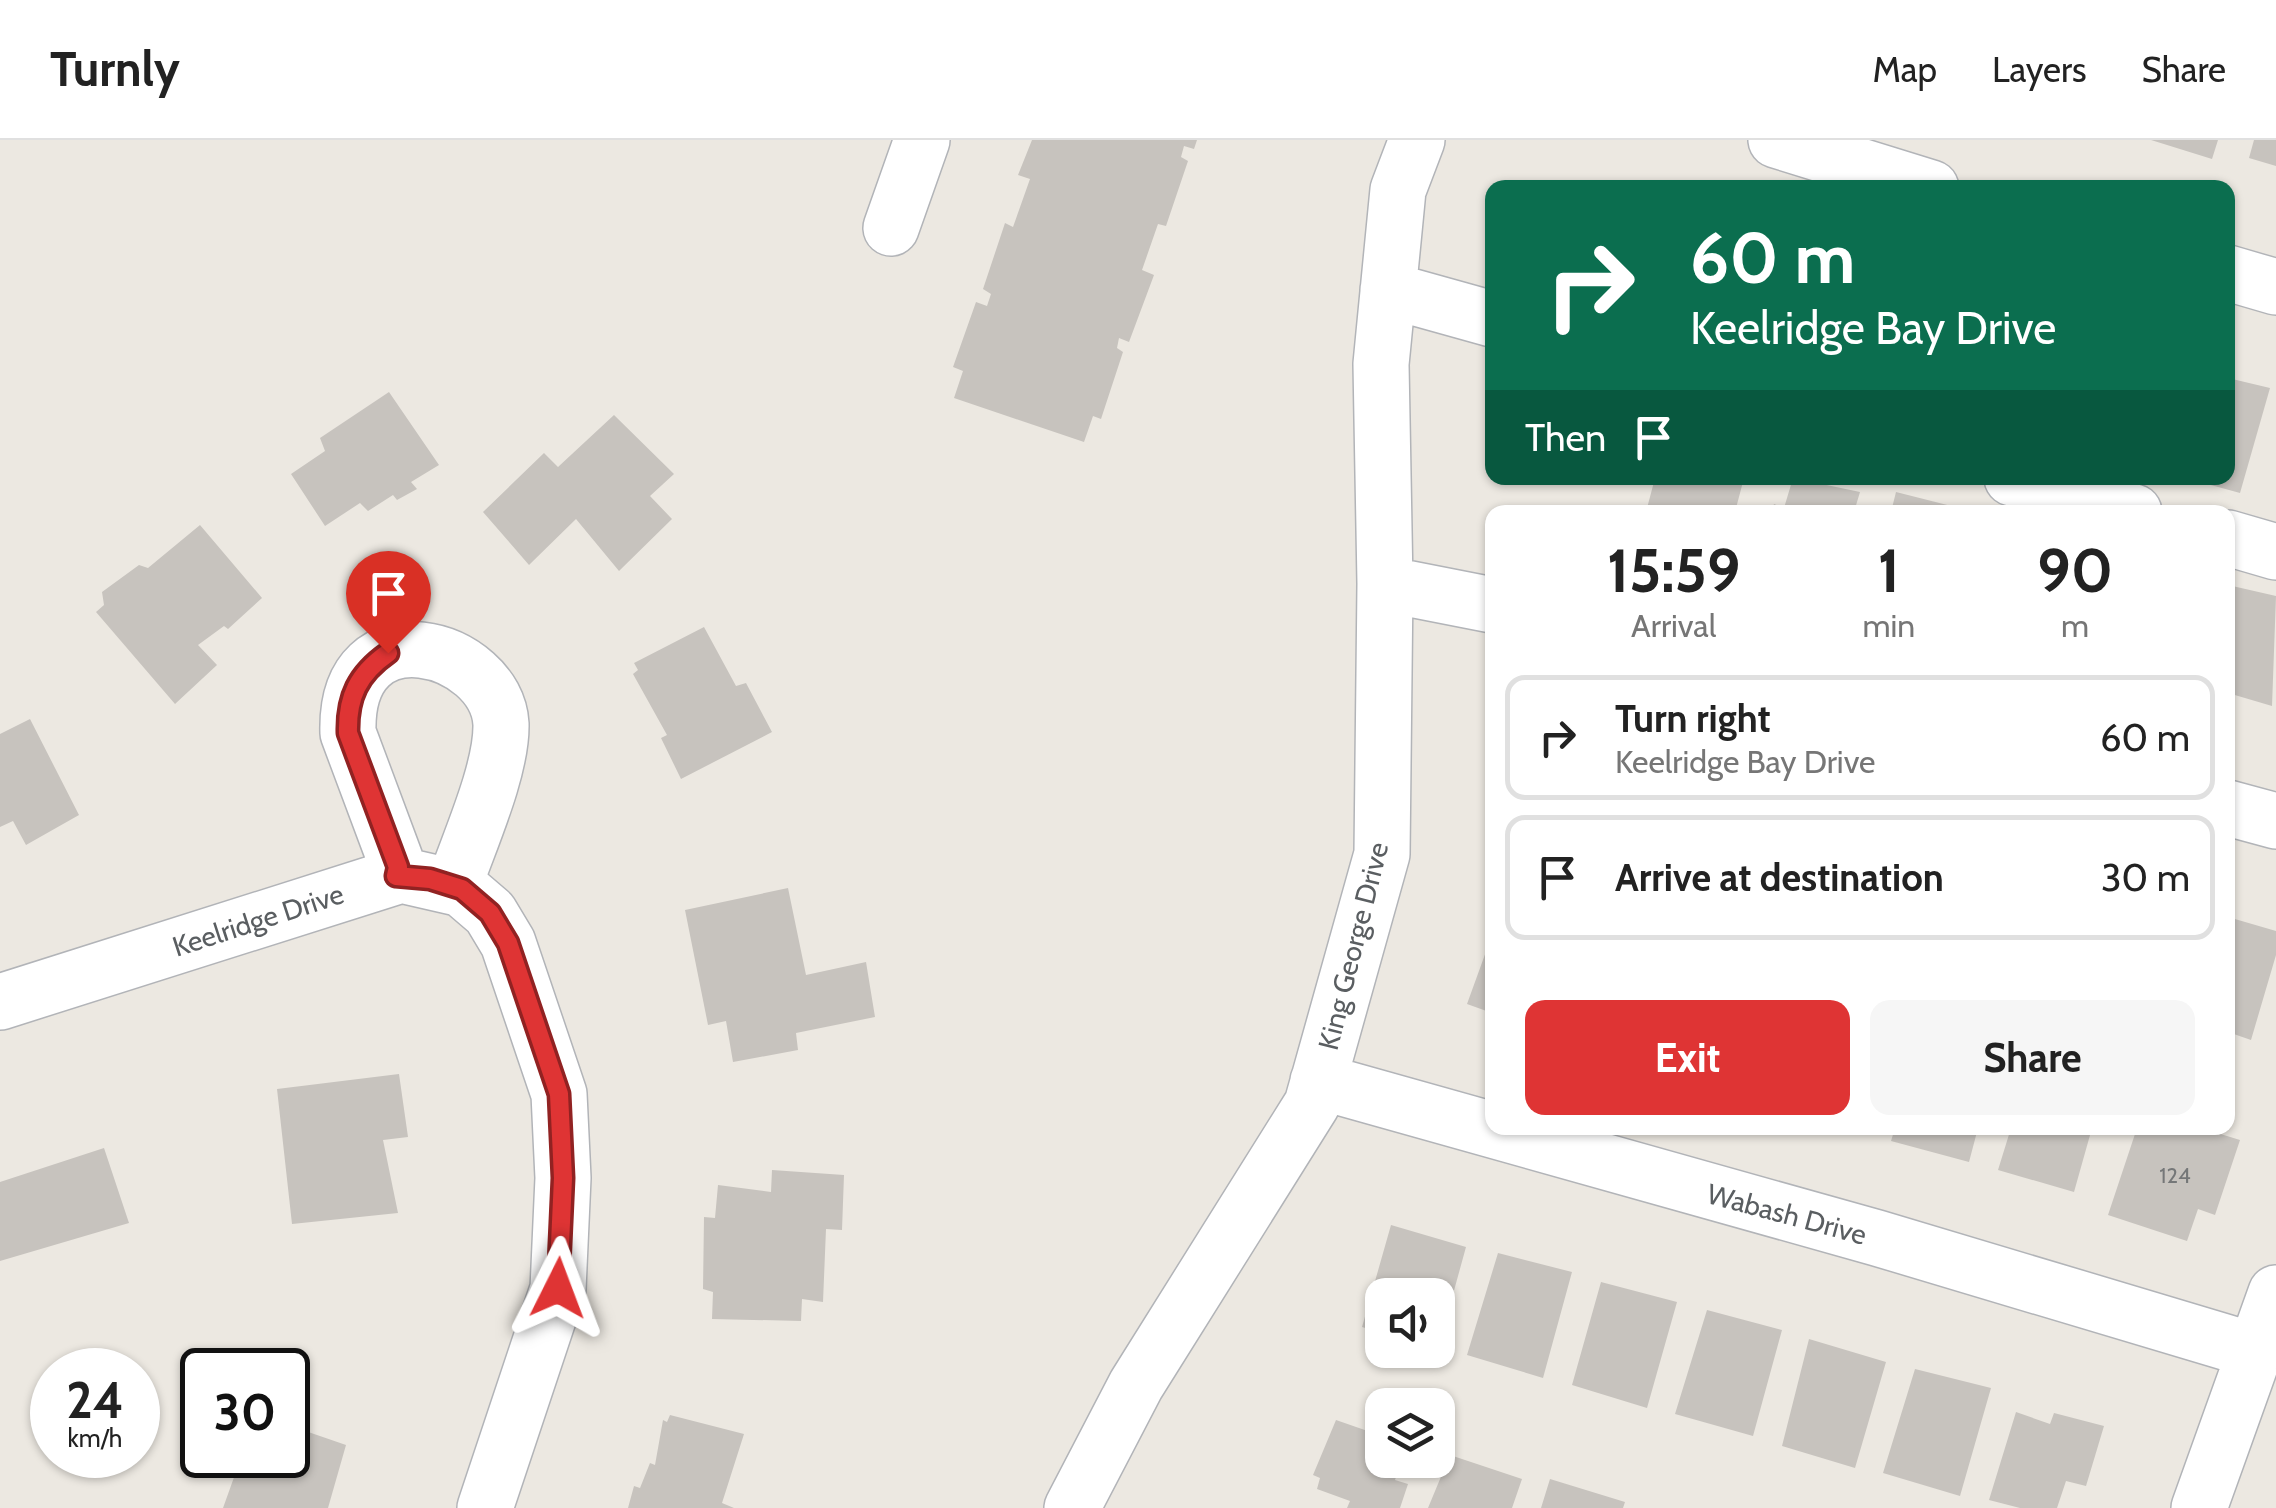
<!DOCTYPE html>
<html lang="en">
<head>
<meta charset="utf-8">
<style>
	:root { --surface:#fff; --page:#f6f6f6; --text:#222; --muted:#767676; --line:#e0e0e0; --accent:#df3434 }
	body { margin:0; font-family:Cabin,sans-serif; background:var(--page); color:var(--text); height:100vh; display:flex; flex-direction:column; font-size:38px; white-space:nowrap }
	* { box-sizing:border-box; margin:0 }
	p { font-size:32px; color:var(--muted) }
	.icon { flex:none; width:55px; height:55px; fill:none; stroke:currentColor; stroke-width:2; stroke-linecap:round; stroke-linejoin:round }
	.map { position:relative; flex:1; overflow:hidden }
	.sheet { position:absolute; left:1485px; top:365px; width:750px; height:630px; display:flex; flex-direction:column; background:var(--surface); border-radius:20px; box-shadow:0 2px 8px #0004 }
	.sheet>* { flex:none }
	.guide { position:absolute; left:1485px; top:40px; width:750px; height:305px; border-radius:20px; box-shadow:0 2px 8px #0004; background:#0b6e4f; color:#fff; overflow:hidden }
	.fabs { position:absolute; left:1365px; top:1138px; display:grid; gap:20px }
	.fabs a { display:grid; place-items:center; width:90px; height:90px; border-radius:20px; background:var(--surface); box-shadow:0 2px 8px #0004; font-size:50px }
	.speed { position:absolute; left:30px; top:1208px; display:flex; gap:20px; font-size:50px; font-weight:700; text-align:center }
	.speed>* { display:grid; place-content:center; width:130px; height:130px; border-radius:50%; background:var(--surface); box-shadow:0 2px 8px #0004; line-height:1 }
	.speed small { font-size:25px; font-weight:400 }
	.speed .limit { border:5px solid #111; border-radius:15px; background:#fff; color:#111 }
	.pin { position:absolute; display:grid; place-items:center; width:85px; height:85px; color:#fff; margin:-102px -42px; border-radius:50% 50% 50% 0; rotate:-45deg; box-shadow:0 0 10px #0007 }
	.pin .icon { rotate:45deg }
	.me { position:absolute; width:110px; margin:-55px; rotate:3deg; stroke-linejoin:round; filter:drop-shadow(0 0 8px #0008) }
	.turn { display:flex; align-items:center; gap:35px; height:210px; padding:0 40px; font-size:45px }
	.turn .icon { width:130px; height:130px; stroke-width:2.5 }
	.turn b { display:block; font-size:70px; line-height:85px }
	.then { display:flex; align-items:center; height:95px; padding:0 40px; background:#0003; gap:20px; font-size:38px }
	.eta { display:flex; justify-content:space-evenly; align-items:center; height:170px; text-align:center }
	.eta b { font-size:60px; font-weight:700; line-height:70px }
	.button { display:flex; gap:20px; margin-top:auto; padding:20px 40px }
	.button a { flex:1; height:115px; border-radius:20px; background:var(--accent); color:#fff; font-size:40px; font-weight:700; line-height:115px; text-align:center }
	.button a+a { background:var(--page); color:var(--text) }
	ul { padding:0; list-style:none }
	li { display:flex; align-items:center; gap:30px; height:125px; margin:0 20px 15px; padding:0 20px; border:5px solid var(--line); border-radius:20px }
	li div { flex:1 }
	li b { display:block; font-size:38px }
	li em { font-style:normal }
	header { display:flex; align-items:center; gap:60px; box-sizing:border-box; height:140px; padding:0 50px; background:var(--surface); border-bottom:2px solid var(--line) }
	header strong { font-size:48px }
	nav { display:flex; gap:55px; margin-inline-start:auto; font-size:35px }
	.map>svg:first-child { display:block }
	.building { fill:#c7c3be }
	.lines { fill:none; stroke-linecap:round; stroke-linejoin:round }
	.minor-casing { stroke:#b2b4b8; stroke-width:58 }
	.minor { stroke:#fff; stroke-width:55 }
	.route-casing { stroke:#912222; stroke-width:25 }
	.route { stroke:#df3434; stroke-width:18 }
	.labels { text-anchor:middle; stroke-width:9; stroke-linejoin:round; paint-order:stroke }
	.number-label { font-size:22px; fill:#757778 }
	.street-label { font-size:28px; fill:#5a5e61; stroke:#fff }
</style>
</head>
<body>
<header>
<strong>Turnly</strong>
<nav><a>Map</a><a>Layers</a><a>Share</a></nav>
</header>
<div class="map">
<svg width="2276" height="1368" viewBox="0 0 2276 1368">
	<rect width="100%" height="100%" fill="#ece8e1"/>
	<!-- building -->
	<path class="building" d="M1032,0H1197L1194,9L1184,6L1181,17L1188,21L1166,86L1158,84L1142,130L1154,135L1129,202L1119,198L1117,208L1123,212L1101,279L1093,276L1084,302L954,258L963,231L953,227L976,162L987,166L991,154L983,149L1005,83L1013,87L1030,39L1018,35Z
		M2151,0H2218L2212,19Z
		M2254,0H2276V26L2249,18Z
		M2228,238L2270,248L2240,353L2189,339L2228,338Z
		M389,252L439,325L411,342L417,349L397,360L393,355L368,371L360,363L325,386L291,334L325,311L320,298Z
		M614,275L674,334L650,356L672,379L619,431L576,379L529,425L483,372L544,313L558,327Z
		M1655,338H1744L1735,372H1646Z
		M1793,338L1860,352L1854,372H1771L1774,364L1784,368Z
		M1896,352L1971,371L1970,372H1891Z
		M200,385L262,458L228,489L224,486L198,505L217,525L175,564L96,472L104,465L102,452L139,425L148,428Z
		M2228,445L2276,456L2272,566L2228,553Z
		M704,487L736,546L746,543L772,592L681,639L661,598L667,595L633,534L638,530L634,523Z
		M30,579L79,675L26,705L13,681L0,687V594Z
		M788,748L806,835L866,822L875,877L796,893L798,910L733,922L726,881L708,885L685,770Z
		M2228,777L2276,791V815L2251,900L2228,892Z
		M1492,795V873L1467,864Z
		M399,934L408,997L383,1000L398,1073L292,1084L277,949Z
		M1895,988H1978L1969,1022L1891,1001Z
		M2011,988H2092L2074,1052L1998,1030Z
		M2137,988H2201L2240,1000L2215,1075L2198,1069L2187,1101L2108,1075Z
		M104,1008L129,1083L0,1121V1042Z
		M772,1030L844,1035L842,1090L826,1089L823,1162L802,1159L801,1181L712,1179L713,1152L703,1149L704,1077L715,1078L718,1045L771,1052Z
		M1391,1085L1466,1107L1439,1205L1438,1155H1382V1193L1362,1187Z
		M1498,1113L1572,1132L1543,1238L1467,1215Z
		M1601,1142L1677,1162L1647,1268L1572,1245Z
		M1707,1170L1782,1190L1753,1296L1675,1274Z
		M1809,1199L1886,1222L1855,1328L1782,1306Z
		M1915,1229L1991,1248L1960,1356L1883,1333Z
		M2016,1272L2050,1284L2054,1273L2104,1286L2086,1346L2066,1341L2057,1368H2020L1989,1360Z
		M670,1275L744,1294L722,1363L734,1368H628L634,1346L640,1348L650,1323L655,1325L663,1280L667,1282Z
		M1336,1280L1382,1296V1320H1402L1395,1340L1408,1344L1400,1368H1347L1350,1361L1317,1349L1320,1338L1313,1335Z
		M288,1285L346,1305L328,1368H223L242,1315H288Z
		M1450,1315L1522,1339L1512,1368H1428Z
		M1550,1339L1625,1362L1623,1368H1541Z"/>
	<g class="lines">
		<defs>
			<path id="minor" d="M1776,0L1931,48
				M891,88L922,0
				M2228,133L2276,147
				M1388,150L1492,179
				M2012,338L2134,372
				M2228,398L2276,412
				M1385,444L1492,465
				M2228,668L2276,681
				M396,736L398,727L348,593C344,462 497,506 501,584C502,630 469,702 454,746
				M0,862L401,735L462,749L490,773L508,803L559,954L563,1038L558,1149L485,1368
				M1318,941L1877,1098L2255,1211
				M1072,1368L1136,1245L1312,964L1382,714L1385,444L1381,224L1398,50L1417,0
				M2199,1368L2276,1153"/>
		</defs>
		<!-- minor casing -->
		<use href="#minor" class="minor-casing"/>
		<!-- minor -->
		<use href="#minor" class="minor"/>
	</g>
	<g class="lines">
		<defs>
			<path id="route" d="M388,513C358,534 347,557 348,593L398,727L396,736L430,739L462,749L490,773L508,803L559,954L563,1038L558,1148"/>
		</defs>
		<!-- route casing -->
		<use href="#route" class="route-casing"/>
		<!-- route -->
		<use href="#route" class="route"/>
	</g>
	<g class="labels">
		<!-- number labels -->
		<g class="number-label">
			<text x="2175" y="1043">124</text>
		</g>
		<!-- street labels -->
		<g class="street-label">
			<text transform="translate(258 780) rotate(-18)" y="10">Keelridge Drive</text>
			<text transform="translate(1353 806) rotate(-76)" y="10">King George Drive</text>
			<text transform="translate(1787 1074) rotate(15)" y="10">Wabash Drive</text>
		</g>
	</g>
</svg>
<div class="fabs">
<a><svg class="icon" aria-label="sound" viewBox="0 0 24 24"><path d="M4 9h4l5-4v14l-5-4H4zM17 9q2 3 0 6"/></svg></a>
<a><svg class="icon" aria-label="layers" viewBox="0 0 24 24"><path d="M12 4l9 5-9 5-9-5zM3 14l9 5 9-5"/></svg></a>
</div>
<div class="speed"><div>24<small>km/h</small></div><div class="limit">30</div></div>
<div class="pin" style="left:388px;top:513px;background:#d93025"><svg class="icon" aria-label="arrive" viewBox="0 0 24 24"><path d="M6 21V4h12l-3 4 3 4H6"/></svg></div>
<svg class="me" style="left:558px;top:1148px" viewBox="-20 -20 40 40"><path d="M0-17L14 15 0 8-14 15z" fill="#df3434" stroke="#fff" stroke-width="4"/></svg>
<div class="guide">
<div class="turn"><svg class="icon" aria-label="right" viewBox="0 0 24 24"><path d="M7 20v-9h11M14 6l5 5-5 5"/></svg><div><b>60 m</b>Keelridge Bay Drive</div></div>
<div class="then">Then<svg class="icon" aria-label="arrive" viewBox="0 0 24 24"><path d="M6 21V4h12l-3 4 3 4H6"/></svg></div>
</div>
<section class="sheet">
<div class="eta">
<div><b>15:59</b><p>Arrival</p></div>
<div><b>1</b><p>min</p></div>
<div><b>90</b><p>m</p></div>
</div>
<ul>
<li><svg class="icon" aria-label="right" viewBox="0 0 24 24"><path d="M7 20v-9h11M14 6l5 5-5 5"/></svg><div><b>Turn right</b><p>Keelridge Bay Drive</p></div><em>60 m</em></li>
<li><svg class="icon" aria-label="arrive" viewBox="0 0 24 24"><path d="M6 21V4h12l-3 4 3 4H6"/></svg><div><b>Arrive at destination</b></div><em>30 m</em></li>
</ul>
<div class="button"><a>Exit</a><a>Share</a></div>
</section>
</div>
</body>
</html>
